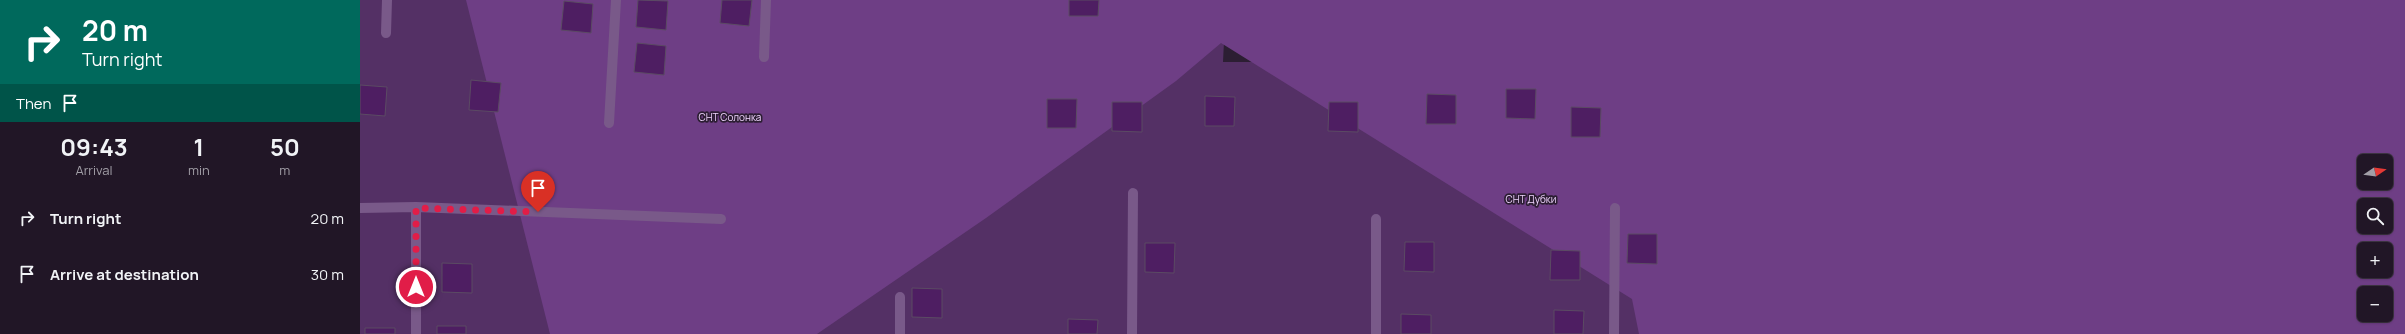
<!DOCTYPE html>
<html lang="en">
<head>
<meta charset="utf-8">
<style>
	:root { --surface:#211626; --page:#291f2e; --text:#f1f3f6; --muted:#a29fa7; --line:#3e3543 }
	body { margin:0; font-family:Manrope,sans-serif; background:var(--page); color:var(--text); height:100vh; display:flex; flex-direction:column; font-size:15px; white-space:nowrap }
	* { box-sizing:border-box; margin:0 }
	p { font-size:13px; color:var(--muted) }
	.icon { flex:none; width:22px; height:22px; fill:none; stroke:currentColor; stroke-width:2; stroke-linecap:round; stroke-linejoin:round }
	.map { position:relative; flex:1; overflow:hidden }
	.sheet { display:flex; flex-direction:column; background:var(--surface); width:360px }
	.sheet>* { flex:none }
	.top-card { background:#00695c; color:#fff; overflow:hidden }
	.needle { width:26px; rotate:77deg }
	.controls { position:absolute; left:1997px; top:154px; display:grid; gap:8px }
	.controls a { display:grid; place-items:center; width:36px; height:36px; border-radius:6px; background:var(--surface); box-shadow:0 1px 3px #0004,0 0 0 1px var(--line); font-size:20px }
	.pin { position:absolute; display:grid; place-items:center; width:34px; height:34px; color:#fff; margin:-41px -17px; border-radius:50% 50% 50% 0; rotate:-45deg; box-shadow:0 0 4px #0007 }
	.pin .icon { rotate:45deg }
	.me { position:absolute; width:44px; margin:-22px; rotate:0deg; stroke-linejoin:round; filter:drop-shadow(0 0 3px #0008) }
	.turn { display:flex; align-items:center; gap:14px; height:84px; padding:0 16px; font-size:18px }
	.turn .icon { width:52px; height:52px; stroke-width:2.5 }
	.turn b { display:block; font-size:28px; line-height:34px }
	.then { display:flex; align-items:center; height:38px; padding:0 16px; background:#0003; gap:8px; font-size:15px }
	.eta { display:flex; justify-content:space-evenly; align-items:center; height:68px; text-align:center }
	.eta b { font-size:24px; font-weight:700; line-height:28px }
	ul { padding:0; list-style:none }
	li { display:flex; align-items:center; gap:12px; height:56px; padding:0 16px }
	li div { flex:1 }
	li b { display:block; font-size:15px }
	li em { font-style:normal }
	main { display:flex; flex:1; min-height:0 }
	.map>svg:first-child { display:block }
	.green { fill:#543065 }
	.forest { fill:#6e3e85; fill-rule:evenodd }
	.building { fill:#4e1e62; stroke:#5b4b63 }
	.lines { fill:none; stroke-linecap:round; stroke-linejoin:round }
	.street { stroke:#795989; stroke-width:10 }
	.route { stroke:#e11d48; stroke-width:7; stroke-dasharray:0 12.6 }
	.labels { text-anchor:middle; stroke-width:3.5; stroke-linejoin:round; paint-order:stroke }
	.park-label { font-size:10px; fill:#f0d5fe; stroke:#2c1e33 }
</style>
</head>
<body>
<main>
<section class="sheet">
<div class="top-card">
<div class="turn"><svg class="icon" aria-label="right" viewBox="0 0 24 24"><path d="M7 20v-9h11M14 6l5 5-5 5"/></svg><div><b>20 m</b>Turn right</div></div>
<div class="then">Then<svg class="icon" aria-label="arrive" viewBox="0 0 24 24"><path d="M6 21V4h12l-3 4 3 4H6"/></svg></div>
</div>
<div class="eta">
<div><b>09:43</b><p>Arrival</p></div>
<div><b>1</b><p>min</p></div>
<div><b>50</b><p>m</p></div>
</div>
<ul>
<li><svg class="icon" aria-label="right" viewBox="0 0 24 24"><path d="M7 20v-9h11M14 6l5 5-5 5"/></svg><div><b>Turn right</b></div><em>20 m</em></li>
<li><svg class="icon" aria-label="arrive" viewBox="0 0 24 24"><path d="M6 21V4h12l-3 4 3 4H6"/></svg><div><b>Arrive at destination</b></div><em>30 m</em></li>
</ul>
</section>
<div class="map">
<svg width="2045" height="334" viewBox="0 0 2045 334">
	<rect width="100%" height="100%" fill="#2c1e33"/>
	<!-- green -->
	<path class="green" d="M0,0H866L863,62L1329,63L1333,334H0Z"/>
	<!-- forest -->
	<path class="forest" d="M106,0H2045V334H1279L1272,299L861,43L816,81L626,218L457,334H190ZM2004,161H2026V183H2004ZM2004,205H2026V227H2004ZM2004,249H2026V271H2004ZM2004,293H2026V315H2004Z"/>
	<!-- building -->
	<path class="building" d="M278,0L308,1L306,30L276,27Z
		M362,0H392L389,26L360,23Z
		M709,0H739L738,16H709Z
		M204,1L233,4L231,33L201,30Z
		M277,43L306,46L304,75L274,72Z
		M111,80L141,83L138,112L109,110Z
		M0,85L27,87L25,116L0,114Z
		M1146,89H1176L1175,119L1146,118Z
		M1067,94L1096,95V124H1066Z
		M845,96L875,97L874,126H845Z
		M687,99H717L716,128H687Z
		M752,102H782V132L752,131Z
		M969,102H998V132L968,131Z
		M1211,107L1241,108L1240,137H1211Z
		M1268,234H1297V264L1267,263Z
		M1045,242H1074V272L1044,271Z
		M785,243H815L814,273L785,272Z
		M1191,250L1220,251V280H1190Z
		M82,263L112,264V293L82,292Z
		M552,288L582,289V318L552,317Z
		M1194,310L1224,311L1223,334H1194Z
		M1041,314L1071,315V334H1041Z
		M708,319L738,320L737,334H708Z
		M77,326H106V334H77Z
		M5,328H35V334H5Z"/>
	<g class="lines">
		<!-- street -->
		<path class="street" d="M26,33L27,0
			M404,57L406,0
			M249,123L256,0
			M0,208L56,207L361,219
			M56,334V207
			M540,334V297
			M772,334L773,193
			M1016,334V219
			M1254,334L1255,208"/>
	</g>
	<g class="lines">
		<!-- route -->
		<path class="route" d="M56,287V208L178,212"/>
	</g>
	<g class="labels">
		<!-- park labels -->
		<g class="park-label">
			<text x="370" y="121">СНТ Солонка</text>
			<text x="1171" y="203">СНТ Дубки</text>
		</g>
	</g>
</svg>
<div class="controls">
<a><svg class="needle" viewBox="-14 -14 28 28"><path d="M0-13l5 13h-10z" fill="#e53935"/><path d="M0 13l5-13h-10z" fill="#a29fa7"/></svg></a>
<a><svg class="icon" aria-label="search" viewBox="0 0 24 24"><circle cx="10" cy="10" r="6"/><path d="M15 15l6 6"/></svg></a>
<a>+</a>
<a>−</a>
</div>
<div class="pin" style="left:178px;top:212px;background:#d93025"><svg class="icon" aria-label="arrive" viewBox="0 0 24 24"><path d="M6 21V4h12l-3 4 3 4H6"/></svg></div>
<svg class="me" style="left:56px;top:287px" viewBox="-20 -20 40 40"><circle r="17" fill="#e11d48" stroke="#fff" stroke-width="3"/><path d="M0-11L8 9 0 5-8 9z" fill="#fff"/></svg>
</div>
</main>
</body>
</html>
